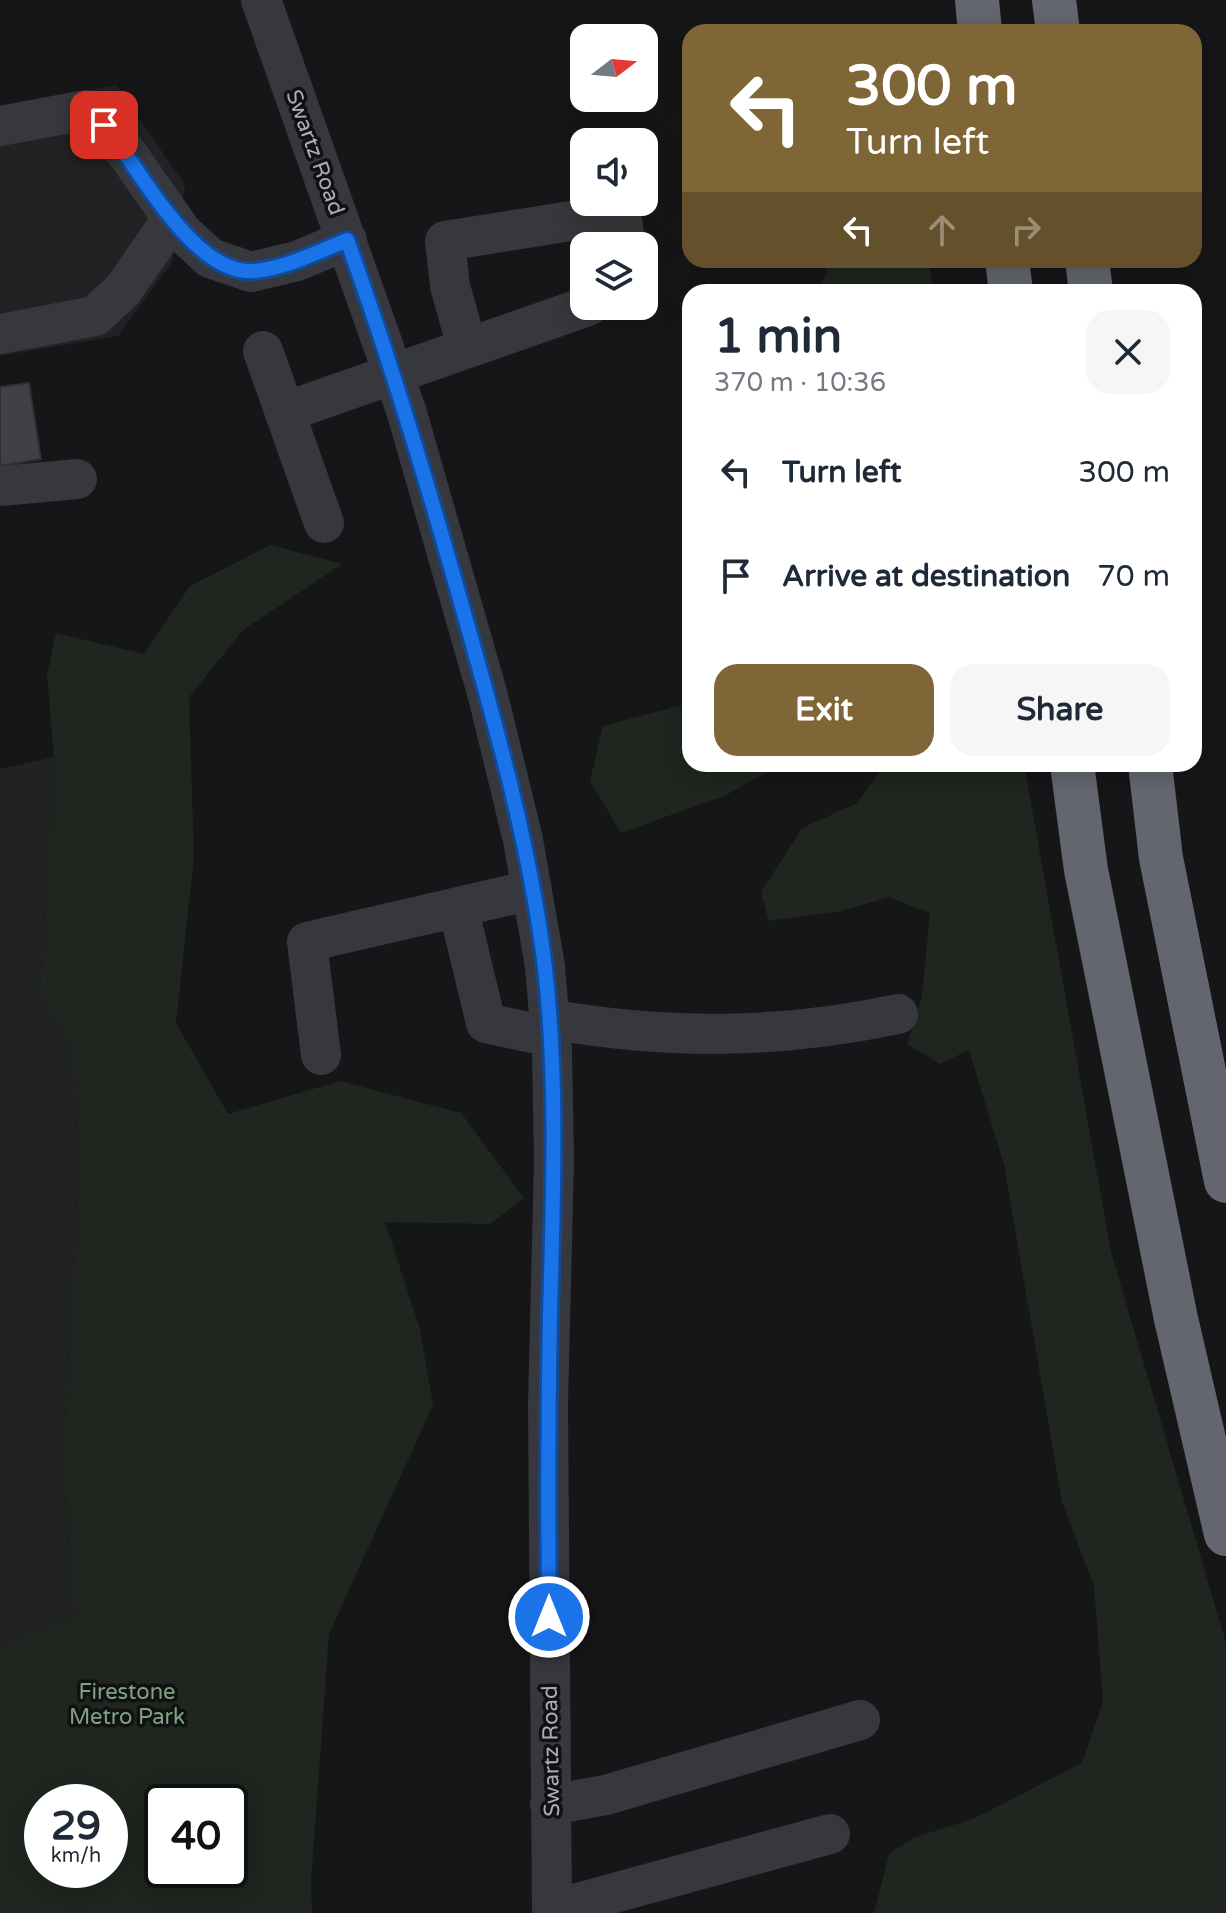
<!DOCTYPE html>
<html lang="en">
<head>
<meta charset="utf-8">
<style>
	:root { --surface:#fff; --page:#f6f6f7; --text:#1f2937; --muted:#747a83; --accent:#7e6636 }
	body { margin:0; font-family:"Varela Round",sans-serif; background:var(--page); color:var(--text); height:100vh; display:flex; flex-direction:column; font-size:30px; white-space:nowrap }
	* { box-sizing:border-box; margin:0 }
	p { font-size:26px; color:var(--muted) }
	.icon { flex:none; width:44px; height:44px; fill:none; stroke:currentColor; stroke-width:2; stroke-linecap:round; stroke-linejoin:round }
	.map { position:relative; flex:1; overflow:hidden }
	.drawer { position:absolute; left:682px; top:284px; width:520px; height:488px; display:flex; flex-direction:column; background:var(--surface); border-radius:24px; box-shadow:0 4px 20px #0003 }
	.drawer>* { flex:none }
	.guide { position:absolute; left:682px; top:24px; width:520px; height:244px; border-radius:24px; box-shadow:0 4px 20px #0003; background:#7e6636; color:#fff; overflow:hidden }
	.needle { width:52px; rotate:74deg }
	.controls { position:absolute; left:570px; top:24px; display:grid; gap:16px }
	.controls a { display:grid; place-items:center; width:88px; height:88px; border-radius:16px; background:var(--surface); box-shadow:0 4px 20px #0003; font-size:40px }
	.speed { position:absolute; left:24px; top:1784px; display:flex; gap:16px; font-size:40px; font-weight:700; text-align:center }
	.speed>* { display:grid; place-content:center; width:104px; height:104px; border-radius:50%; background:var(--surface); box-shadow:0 4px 20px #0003; line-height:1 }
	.speed small { font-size:20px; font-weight:400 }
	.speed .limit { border:4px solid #111; border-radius:12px; background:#fff; color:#111 }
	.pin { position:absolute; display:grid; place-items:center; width:68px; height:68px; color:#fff; margin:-34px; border-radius:16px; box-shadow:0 4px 12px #0006 }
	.me { position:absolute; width:88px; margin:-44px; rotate:0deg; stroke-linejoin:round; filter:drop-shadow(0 0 6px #0008) }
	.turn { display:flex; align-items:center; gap:28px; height:168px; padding:0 32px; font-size:36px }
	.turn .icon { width:104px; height:104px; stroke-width:2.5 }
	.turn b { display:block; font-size:56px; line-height:68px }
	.lanes { display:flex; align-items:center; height:76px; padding:0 32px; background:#0003; justify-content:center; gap:40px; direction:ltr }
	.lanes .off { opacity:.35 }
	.round { display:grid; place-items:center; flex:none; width:84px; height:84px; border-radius:24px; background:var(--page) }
	.summary { display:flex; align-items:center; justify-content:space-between; height:136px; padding:0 32px }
	h1 { font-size:48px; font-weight:700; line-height:60px }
	.primary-button { display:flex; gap:16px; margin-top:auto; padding:16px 32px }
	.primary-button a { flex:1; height:92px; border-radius:24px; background:var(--accent); color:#fff; font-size:32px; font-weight:700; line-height:92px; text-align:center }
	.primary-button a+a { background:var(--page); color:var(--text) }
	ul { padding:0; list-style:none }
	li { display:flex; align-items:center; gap:24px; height:104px; padding:0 32px }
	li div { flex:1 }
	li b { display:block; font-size:30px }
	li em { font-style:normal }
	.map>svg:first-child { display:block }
	.built { fill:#222225 }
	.green { fill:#1e261f; fill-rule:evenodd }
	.building { fill:#404145; stroke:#303034; stroke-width:2 }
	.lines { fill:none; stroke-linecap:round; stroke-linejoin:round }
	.minor { stroke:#37383d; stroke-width:40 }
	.highway { stroke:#63666e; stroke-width:44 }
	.route-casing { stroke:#114b97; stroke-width:20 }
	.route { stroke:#1a73e8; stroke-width:14 }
	.labels { text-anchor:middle; stroke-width:7; stroke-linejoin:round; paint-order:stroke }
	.street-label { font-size:22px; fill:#a8adb8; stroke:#111113 }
	.park-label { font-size:22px; fill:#7fa381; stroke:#111113 }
</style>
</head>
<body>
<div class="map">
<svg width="1226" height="1913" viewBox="0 0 1226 1913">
	<rect width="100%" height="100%" fill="#161618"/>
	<!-- built -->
	<path class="built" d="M116,85L185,185L172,262L118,336L0,356V107Z
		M54,757L40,991L71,1050L79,1157L63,1463L74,1616L0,1644V769Z"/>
	<!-- green -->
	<path class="green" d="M831,260H928L934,292H818Z
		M271,545L342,564L243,630L189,697L194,856L176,1023L228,1114L340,1081L461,1113L524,1198L490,1224L385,1222L420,1329L433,1405L329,1634L311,1881L312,1913H0V1644L74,1616L63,1463L79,1157L71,1050L40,992L54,757L47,675L56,633L144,654L190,586ZM42,1802H110V1870H42ZM162,1802H230V1870H162Z
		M690,703V764H781L726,795L621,833L590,781L603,726Z
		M872,764H1024L1111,1252L1226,1643V1913H874L889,1854L913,1838L975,1818L1082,1763L1103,1702L1094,1586L1062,1502L1004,1165L969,1050L940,1064L907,1044L922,996L930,913L889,897L841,911L769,921L761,892L802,828L857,803L883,767Z"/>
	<!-- building -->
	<path class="building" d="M29,383L41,459L0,466V387Z"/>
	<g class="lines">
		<!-- minor -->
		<path class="minor" d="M261,0L406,410L488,696L523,840L545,966L552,1052L554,1161L548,1405L552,1913
			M0,126L86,110L126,152L182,232L210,258L251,272L297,261L347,240
			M0,334L95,316L123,290L172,219
			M467,347L450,286L445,241L621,213L626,246
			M263,351L324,523
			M285,412L588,306
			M0,486L77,479
			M458,907L486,1023L551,1037
			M549,1019C668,1040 780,1039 898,1014
			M321,1055L307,942L532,890
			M550,1805L606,1795L860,1720
			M552,1910L830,1834"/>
		<!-- highway -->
		<path class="highway" d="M977,0L980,32
			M1054,0L1058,32
			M1007,260L1011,292
			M1087,260L1091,292
			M1072,764L1086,870L1176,1319L1226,1534
			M1150,764L1161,858L1226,1181"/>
	</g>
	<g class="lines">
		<defs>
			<path id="route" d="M104,125C138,165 193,276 254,271C286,268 318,252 347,240C393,367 431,495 467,624C499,737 531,852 545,968C558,1083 553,1199 550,1314C548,1415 548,1516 549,1617"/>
		</defs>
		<!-- route casing -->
		<use href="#route" class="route-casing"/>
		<!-- route -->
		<use href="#route" class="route"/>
	</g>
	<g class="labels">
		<!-- street labels -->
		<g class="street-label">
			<text transform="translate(316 152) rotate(70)" y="8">Swartz Road</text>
			<text transform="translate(550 1751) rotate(-91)" y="8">Swartz Road</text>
		</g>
		<!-- park labels -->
		<g class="park-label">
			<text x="127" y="1699">Firestone<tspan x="127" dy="25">Metro Park</tspan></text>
		</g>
	</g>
</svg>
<div class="controls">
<a><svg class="needle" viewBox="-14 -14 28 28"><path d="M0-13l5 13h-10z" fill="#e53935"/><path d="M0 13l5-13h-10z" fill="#747a83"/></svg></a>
<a><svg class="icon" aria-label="sound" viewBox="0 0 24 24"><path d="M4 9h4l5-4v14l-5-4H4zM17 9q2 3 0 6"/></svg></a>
<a><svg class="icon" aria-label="layers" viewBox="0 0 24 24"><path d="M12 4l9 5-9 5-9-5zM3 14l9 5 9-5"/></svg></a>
</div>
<div class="speed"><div>29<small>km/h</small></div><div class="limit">40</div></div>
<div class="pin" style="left:104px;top:125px;background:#d93025"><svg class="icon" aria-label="arrive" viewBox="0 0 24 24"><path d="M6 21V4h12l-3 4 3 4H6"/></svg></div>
<svg class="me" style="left:549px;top:1617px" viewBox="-20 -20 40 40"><circle r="17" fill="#1a73e8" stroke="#fff" stroke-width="3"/><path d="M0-11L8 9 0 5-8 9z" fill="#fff"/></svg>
<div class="guide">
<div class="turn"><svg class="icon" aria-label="left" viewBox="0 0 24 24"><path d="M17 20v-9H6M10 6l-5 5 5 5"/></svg><div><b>300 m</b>Turn left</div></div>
<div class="lanes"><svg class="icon" aria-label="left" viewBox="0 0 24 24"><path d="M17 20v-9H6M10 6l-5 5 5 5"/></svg><svg class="icon off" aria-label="ahead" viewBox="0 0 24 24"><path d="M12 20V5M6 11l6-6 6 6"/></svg><svg class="icon off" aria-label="right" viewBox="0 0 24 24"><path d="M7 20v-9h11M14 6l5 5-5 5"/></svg></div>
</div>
<section class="drawer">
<div class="summary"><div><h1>1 min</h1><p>370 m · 10:36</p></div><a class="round"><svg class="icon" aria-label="close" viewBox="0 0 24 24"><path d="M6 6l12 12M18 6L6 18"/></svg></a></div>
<ul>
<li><svg class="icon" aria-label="left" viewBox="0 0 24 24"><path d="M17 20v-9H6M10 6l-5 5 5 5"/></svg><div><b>Turn left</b></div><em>300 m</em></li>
<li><svg class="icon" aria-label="arrive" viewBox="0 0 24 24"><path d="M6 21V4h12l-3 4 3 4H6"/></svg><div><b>Arrive at destination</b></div><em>70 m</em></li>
</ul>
<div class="primary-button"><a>Exit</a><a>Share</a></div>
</section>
</div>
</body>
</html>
